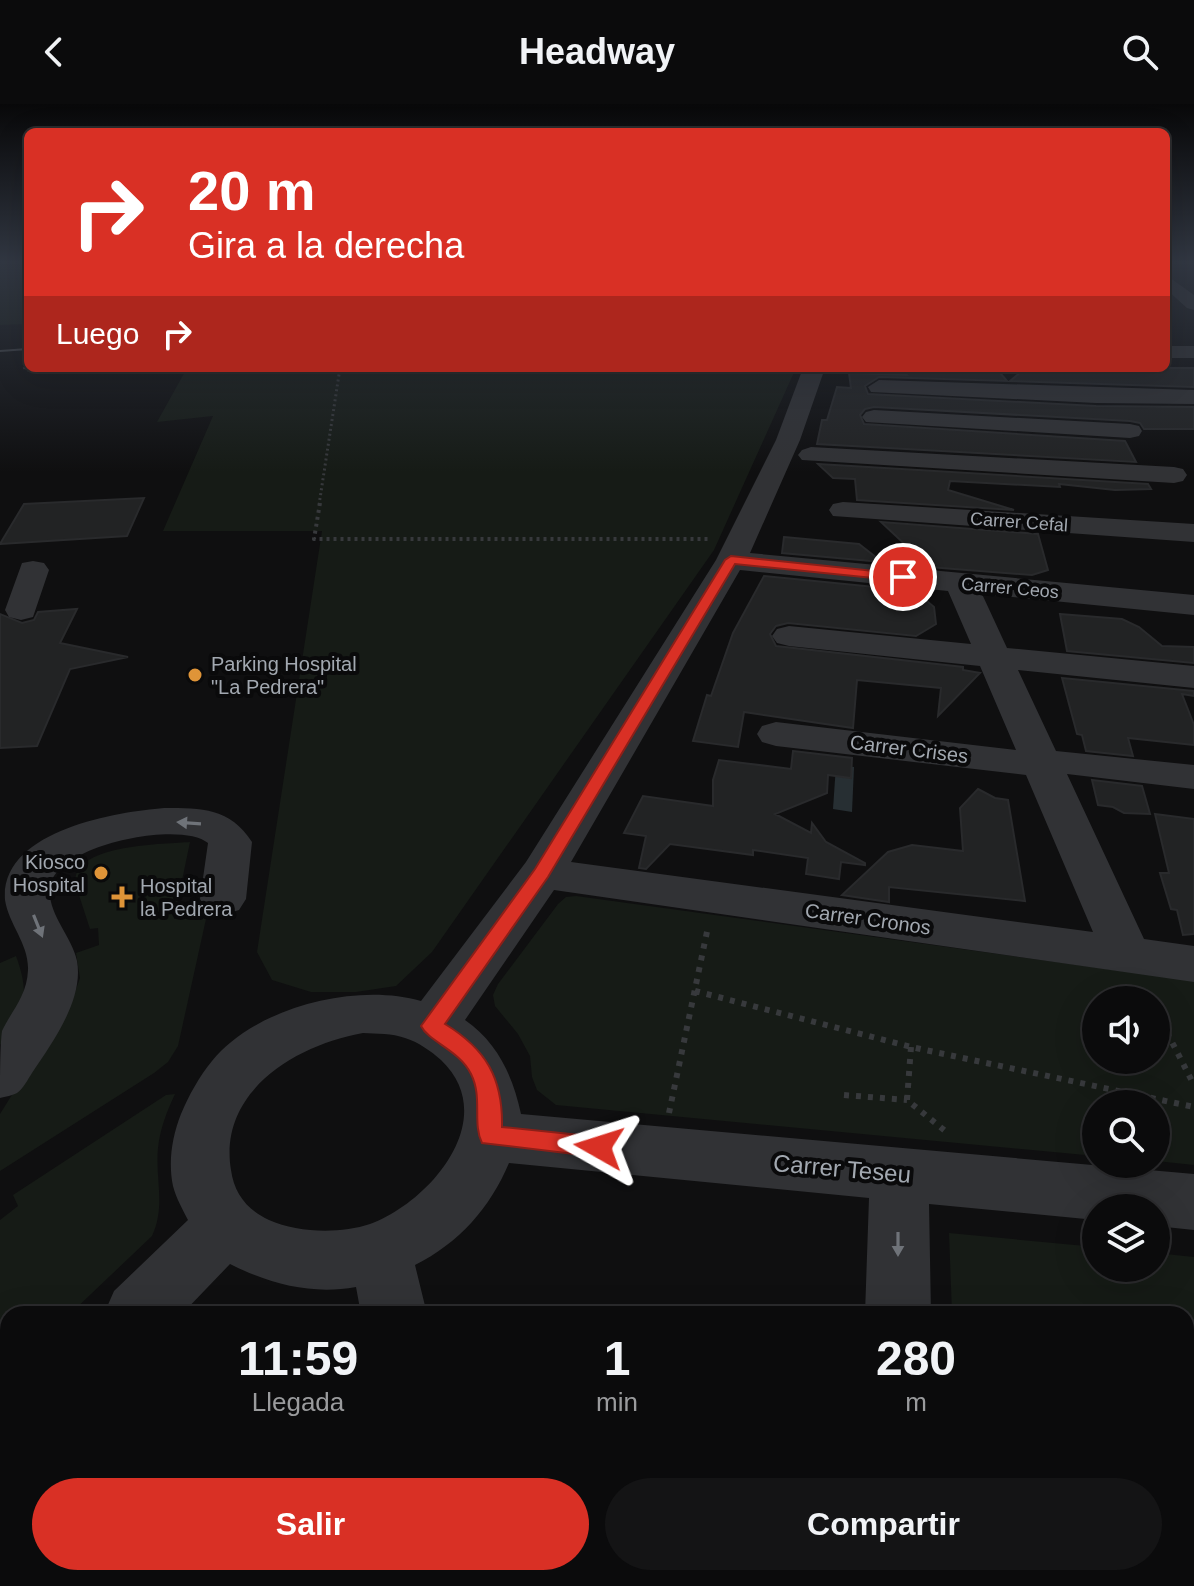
<!DOCTYPE html>
<html lang="es">
<head>
<meta charset="utf-8">
<style>
	:root { --surface:#0b0b0c; --page:#141415; --text:#f1f3f6; --muted:#9a9b9d; --line:#2b2b2d; --accent:#d93025 }
	body { margin:0; font-family:Arial,sans-serif; background:var(--page); color:var(--text); height:100vh; display:flex; flex-direction:column; font-size:30px; white-space:nowrap }
	* { box-sizing:border-box; margin:0 }
	p { font-size:26px; color:var(--muted) }
	.icon { flex:none; width:44px; height:44px; fill:none; stroke:currentColor; stroke-width:2; stroke-linecap:round; stroke-linejoin:round }
	.map { position:relative; flex:1; overflow:hidden }
	.sheet { position:absolute; left:0px; top:1202px; width:1194px; height:280px; display:flex; flex-direction:column; background:var(--surface); border-radius:24px 24px 0 0; box-shadow:0 8px 32px #0002,0 0 0 2px var(--line) }
	.sheet>* { flex:none }
	.top-card { position:absolute; left:24px; top:24px; width:1146px; height:244px; border-radius:12px; box-shadow:0 8px 32px #0002,0 0 0 2px var(--line); background:#d93025; color:#fff; overflow:hidden }
	.tools { position:absolute; left:1082px; top:882px; display:grid; gap:16px }
	.tools a { display:grid; place-items:center; width:88px; height:88px; border-radius:50%; background:var(--surface); box-shadow:0 8px 32px #0002,0 0 0 2px var(--line); font-size:40px }
	.pin { position:absolute; display:grid; place-items:center; width:68px; height:68px; color:#fff; margin:-34px; border:4px solid #fff; border-radius:50%; box-shadow:0 2px 8px #0007 }
	.me { position:absolute; width:88px; margin:-44px; rotate:276deg; stroke-linejoin:round; filter:drop-shadow(0 0 6px #0008) }
	.turn { display:flex; align-items:center; gap:28px; height:168px; padding:0 32px; font-size:36px }
	.turn .icon { width:104px; height:104px; stroke-width:2.5 }
	.turn b { display:block; font-size:56px; line-height:68px }
	.then { display:flex; align-items:center; height:76px; padding:0 32px; background:#0003; gap:16px; font-size:30px }
	.eta { display:flex; justify-content:space-evenly; align-items:center; height:136px; text-align:center }
	.eta b { font-size:48px; font-weight:700; line-height:56px }
	.primary-button { display:flex; gap:16px; margin-top:auto; padding:16px 32px }
	.primary-button a { flex:1; height:92px; border-radius:48px; background:var(--accent); color:#fff; font-size:32px; font-weight:700; line-height:92px; text-align:center }
	.primary-button a+a { background:var(--page); color:var(--text) }
	header { display:flex; justify-content:space-between; align-items:center; height:104px; padding:0 32px; background:var(--surface); font-size:36px; font-weight:700 }
	.map>svg:first-child { display:block }
	.green { fill:#161b16; fill-rule:evenodd }
	.water { fill:#272f33 }
	.building { fill:#222324; stroke:#292a2c; stroke-width:2 }
	.lines { fill:none; stroke-linecap:round; stroke-linejoin:round }
	.path-far3 { stroke:#37393c; stroke-width:2; stroke-dasharray:2 3; stroke-linecap:butt }
	.path-far2 { stroke:#37393c; stroke-width:3; stroke-dasharray:2 3; stroke-linecap:butt }
	.path-far1 { stroke:#37393c; stroke-width:4; stroke-dasharray:3 4; stroke-linecap:butt }
	.path { stroke:#37393c; stroke-width:6; stroke-dasharray:5 7; stroke-linecap:butt }
	.minor { fill:#313235; fill-rule:evenodd }
	.tram { stroke:#44464a; stroke-width:2 }
	.oneway { fill:#6f7379 }
	.route { fill:#d93025; stroke:#8d1f18; stroke-width:2 }
	.poi-dot { fill:#df9438; stroke:#0a0a0b; stroke-width:3 }
	.labels { text-anchor:middle; stroke-width:8; stroke-linejoin:round; paint-order:stroke }
	.far-street-label { font-size:18px; fill:#a2a8b0; stroke:#0a0a0b }
	.poi-label { font-size:20px; fill:#a2a8b0; stroke:#0a0a0b; text-anchor:start }
	.street-label { font-size:20px; fill:#a2a8b0; stroke:#0a0a0b }
	.near-street-label { font-size:24px; fill:#a2a8b0; stroke:#0a0a0b }
</style>
</head>
<body>
<header><svg class="icon" aria-label="back" viewBox="0 0 24 24"><path d="M15 5l-7 7 7 7"/></svg>Headway<svg class="icon" aria-label="search" viewBox="0 0 24 24"><circle cx="10" cy="10" r="6"/><path d="M15 15l6 6"/></svg></header>
<div class="map">
<svg width="1194" height="1482" viewBox="0 0 1194 1482">
	<rect width="100%" height="100%" fill="#0f0f10"/>
	<!-- green -->
	<path class="green" d="M0,160H28V220L0,221Z
		M187,264H796L714,446L432,848L396,882L356,888H311L272,876L257,848L322,427H163L213,312L157,318Z
		M190,738L174,815L208,806L178,942L168,958L154,969L0,1067V1010L74,891L80,874L76,849L99,841L98,824L90,825L76,782C67,740 165,740 190,738Z
		M576,792L1194,877V1061L1156,1057V1000H1096V1052L556,1001L537,986L532,973L530,952L518,930L495,902L493,891L498,880L558,800L566,793ZM1096,896H1156V956H1096Z
		M16,852C31,893 24,906 0,941V859Z
		M175,990C167,1007 160,1025 158,1044C155,1075 166,1102 152,1132L70,1210H8V1265L0,1273V1116L18,1102L13,1091L166,991Z
		M949,1129L1096,1143V1164H1156V1149L1194,1153V1482H959V1474H1186V1210H952Z
		M8,1416V1474H324L322,1482H0V1424Z"/>
	<!-- water -->
	<path class="water" d="M836,661L854,663L852,708L833,705Z"/>
	<!-- building -->
	<path class="building" d="M902,264H996L1007,277L879,273L865,282L868,290L1096,302L1194,303V325H1144L1140,319L1130,317L874,303L865,305L860,311L864,320L1125,337L1136,358L817,340L822,316H827L837,283L851,284L849,269L907,271Z
		M1091,264H1194V283L1010,277L1022,267H1093Z
		M818,360L1148,380L1151,385L1115,386L1059,380L1060,383L950,377L948,386L1014,406L857,396L855,375L833,374Z
		M144,394L127,432L0,440L24,400Z
		M881,418L1038,430L1048,466L1032,471L929,463Z
		M784,433L859,440L882,458L782,449Z
		M764,472L915,487L934,503L936,520L916,532L788,519L776,522L770,530L776,542L963,563V566L980,569L938,612L941,584L857,576L853,624L744,608L738,643L693,637L707,591L711,592L733,529Z
		M77,505L60,539L128,553L70,565L37,642L0,644V510L22,519L34,516L38,508Z
		M1060,510L1122,515L1139,523L1162,542L1194,543V559L1067,547Z
		M1062,574L1194,587V592L1182,590L1194,621V641L1128,634L1133,652L1086,647L1082,631L1077,630Z
		M793,647L852,654L851,674L828,671L827,689L775,710L811,729L812,719L826,738L865,759V761L841,758L839,775L806,770L808,754L753,746V751L670,740L646,765L639,764L646,732L624,729L643,692L713,702V676L719,656L791,665Z
		M1092,676L1142,682L1150,710L1124,709L1113,703L1098,701Z
		M978,685L995,694L1008,696L1025,797L889,783V798L842,791L888,748L912,741L963,747L960,704Z
		M1155,710L1194,715V830L1183,831L1177,806L1171,805L1160,769H1169Z"/>
	<g class="lines">
		<!-- path-far3 -->
		<path class="path-far3" d="M26,265L23,262L28,255
			M42,265L83,264"/>
		<!-- path-far2 -->
		<path class="path-far2" d="M24,263L26,266L83,264
			M319,401L340,264"/>
		<!-- path-far1 -->
		<path class="path-far1" d="M320,399L314,435H710"/>
		<!-- path -->
		<path class="path" d="M695,887L911,943L1194,1003
			M1156,907L1194,981
			M911,943L907,996L949,1030
			M844,991L907,996
			M669,1009L708,823"/>
		<!-- minor -->
		<path class="minor" d="M1166,171L1194,191V206L1187,204L1166,185Z
			M1166,242H1194V254H1166Z
			M803,264H825L800,336L750,449L1194,491V511L982,490L1007,544L1194,562V584L1018,566L1056,647L1194,661V685L1067,670L1144,835L1194,842V878L554,786L465,916C497,938 513,972 521,1010L1194,1070V1126L1156,1122V1104H1096V1116L929,1100L931,1210H865L869,1094L509,1059C490,1104 459,1139 415,1161L427,1210H361L356,1183C311,1191 270,1180 230,1160L182,1210H104L114,1187L188,1116C183,1106 176,1094 173,1082C168,1058 172,1033 181,1010C189,991 199,973 212,957C256,903 356,878 421,897L526,758L716,456L776,336ZM740,466L948,487L971,540L789,522L777,525L772,532L777,539L789,542L980,562L1016,646L776,618L762,622L757,630L762,638L776,642L1026,671L1093,828L571,758ZM363,929C377,930 392,929 405,934C418,938 431,947 441,956C502,1014 430,1098 370,1120C340,1130 298,1129 269,1116C247,1106 234,1089 231,1066C218,987 296,941 363,929Z
			M879,276L1194,286V300L1096,299L871,288L868,283Z
			M874,306L1130,320L1139,322L1142,327L1139,332L1130,334L866,318L862,313L866,308Z
			M811,343L1174,363L1183,365L1187,371L1183,377L1174,379L802,356L798,351L802,346Z
			M843,398L1194,420V438L833,412L829,406L833,400Z
			M33,457L44,459L49,466L33,513L21,516L9,513L5,506L22,459Z
			M164,704C202,704 230,704 252,738L246,795L239,806L223,811L207,806L200,795L208,739C180,716 55,741 50,783C47,810 72,832 77,857C84,896 52,939 32,969C28,975 23,985 17,989C13,991 5,993 0,994C0,979 0,940 2,927C12,906 27,892 28,866C29,840 9,821 5,796C0,726 117,708 164,704Z
			M8,1298V1374L0,1377V1301Z
			M342,1474H420L418,1482H340Z
			M622,1474H729L732,1482H625Z
			M858,1474H936V1482H858Z"/>
		<!-- tram -->
		<path class="tram" d="M0,247L28,245"/>
	</g>
	<!-- one-way arrows -->
	<defs><path id="oneway-solid" d="M-6-.8H1V-3.2L6.5 0L1 3.2V.8H-6Z" transform="scale(2)"/></defs>
	<g class="oneway">
		<use href="#oneway-solid" transform="translate(189 719) rotate(-176)"/>
		<use href="#oneway-solid" transform="translate(38 822) rotate(68)"/>
		<use href="#oneway-solid" transform="translate(898 1140) rotate(90)"/>
	</g>
	<!-- sky -->
	<linearGradient id="sky" x2="0" y2="1"><stop stop-color="#080809"/><stop offset="0.43" stop-color="#313742"/><stop offset="1" stop-color="#313742" stop-opacity="0"/></linearGradient>
	<rect width="1194" height="368" fill="url(#sky)"/>
	<!-- route -->
	<path class="route" d="M731,452L903,470L910,473L903,477L735,460L548,773L445,920C486,945 503,974 502,1023L599,1033L607,1036L611,1043L607,1050L599,1053L482,1039C472,1019 483,994 471,970C459,946 429,938 421,922L535,765L725,456Z"/>
	<!-- markers -->
	<g class="poi-dot">
		<circle cx="195" cy="571" r="8"/>
		<circle cx="101" cy="769" r="8"/>
		<path d="M118 781h8v8h8v8h-8v8h-8v-8h-8v-8h8z"/>
	</g>
	<g class="labels">
		<!-- far-street labels -->
		<g class="far-street-label">
			<text transform="translate(1019 418) rotate(4)" y="6">Carrer Cefal</text>
			<text transform="translate(1010 484) rotate(5)" y="6">Carrer Ceos</text>
		</g>
		<!-- poi labels -->
		<g class="poi-label">
			<text x="211" y="567">Parking Hospital<tspan x="211" dy="23">"La Pedrera"</tspan></text>
			<text x="85" y="765" text-anchor="end">Kiosco<tspan x="85" dy="23">Hospital</tspan></text>
			<text x="140" y="789">Hospital<tspan x="140" dy="23">la Pedrera</tspan></text>
		</g>
		<!-- street labels -->
		<g class="street-label">
			<text transform="translate(909 645) rotate(7)" y="7">Carrer Crises</text>
			<text transform="translate(868 815) rotate(8)" y="7">Carrer Cronos</text>
		</g>
		<!-- near-street labels -->
		<g class="near-street-label">
			<text transform="translate(842 1065) rotate(5)" y="8">Carrer Teseu</text>
		</g>
	</g>
</svg>
<div class="tools">
<a><svg class="icon" aria-label="sound" viewBox="0 0 24 24"><path d="M4 9h4l5-4v14l-5-4H4zM17 9q2 3 0 6"/></svg></a>
<a><svg class="icon" aria-label="search" viewBox="0 0 24 24"><circle cx="10" cy="10" r="6"/><path d="M15 15l6 6"/></svg></a>
<a><svg class="icon" aria-label="layers" viewBox="0 0 24 24"><path d="M12 4l9 5-9 5-9-5zM3 14l9 5 9-5"/></svg></a>
</div>
<div class="pin" style="left:903px;top:473px;background:#d93025"><svg class="icon" aria-label="arrive" viewBox="0 0 24 24"><path d="M6 21V4h12l-3 4 3 4H6"/></svg></div>
<svg class="me" style="left:599px;top:1043px" viewBox="-20 -20 40 40"><path d="M0-17L14 15 0 8-14 15z" fill="#d93025" stroke="#fff" stroke-width="4"/></svg>
<div class="top-card">
<div class="turn"><svg class="icon" aria-label="right" viewBox="0 0 24 24"><path d="M7 20v-9h11M14 6l5 5-5 5"/></svg><div><b>20 m</b>Gira a la derecha</div></div>
<div class="then">Luego<svg class="icon" aria-label="right" viewBox="0 0 24 24"><path d="M7 20v-9h11M14 6l5 5-5 5"/></svg></div>
</div>
<section class="sheet">
<div class="eta">
<div><b>11:59</b><p>Llegada</p></div>
<div><b>1</b><p>min</p></div>
<div><b>280</b><p>m</p></div>
</div>
<div class="primary-button"><a>Salir</a><a>Compartir</a></div>
</section>
</div>
</body>
</html>
